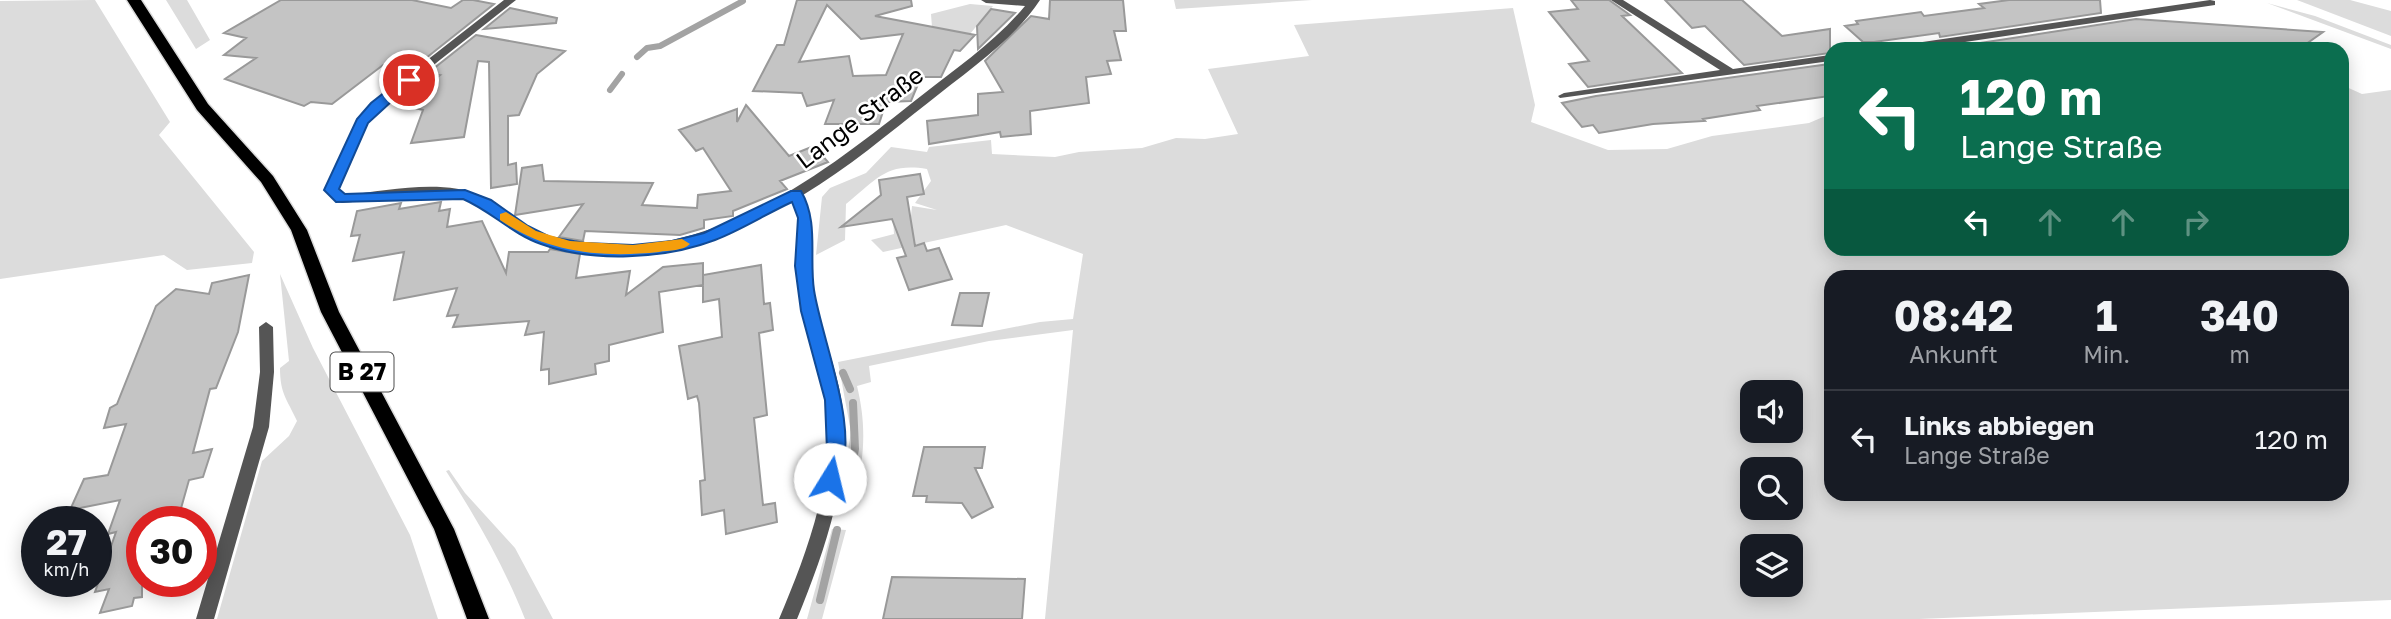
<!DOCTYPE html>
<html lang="de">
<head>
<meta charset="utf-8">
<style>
	:root { --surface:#171b24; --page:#242831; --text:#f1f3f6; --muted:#9ea1a6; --line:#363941 }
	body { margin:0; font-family:"Golos Text",sans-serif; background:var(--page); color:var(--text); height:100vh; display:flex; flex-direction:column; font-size:26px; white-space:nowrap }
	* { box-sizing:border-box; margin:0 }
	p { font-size:23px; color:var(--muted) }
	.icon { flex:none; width:38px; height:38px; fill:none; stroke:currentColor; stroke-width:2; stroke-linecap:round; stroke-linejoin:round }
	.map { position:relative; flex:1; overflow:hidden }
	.drawer { position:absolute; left:1824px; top:270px; width:525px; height:231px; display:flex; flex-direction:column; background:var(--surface); border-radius:21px; box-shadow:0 4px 18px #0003 }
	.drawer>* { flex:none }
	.hud { position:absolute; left:1824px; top:42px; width:525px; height:214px; border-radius:21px; box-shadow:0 4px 18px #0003; background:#0b6e4f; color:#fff; overflow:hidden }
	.fabs { position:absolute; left:1740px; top:380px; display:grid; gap:14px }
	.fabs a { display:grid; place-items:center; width:63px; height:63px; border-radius:14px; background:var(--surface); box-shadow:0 4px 18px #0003; font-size:35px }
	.speed { position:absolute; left:21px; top:506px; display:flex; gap:14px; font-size:35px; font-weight:700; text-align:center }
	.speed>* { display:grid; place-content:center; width:91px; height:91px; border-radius:50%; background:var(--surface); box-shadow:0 4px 18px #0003; line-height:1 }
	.speed small { font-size:18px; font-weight:400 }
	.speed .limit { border:10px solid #d22; background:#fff; color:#111 }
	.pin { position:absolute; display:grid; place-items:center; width:60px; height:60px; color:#fff; margin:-30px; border:4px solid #fff; border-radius:50%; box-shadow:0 2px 7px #0007 }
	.me { position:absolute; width:77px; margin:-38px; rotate:9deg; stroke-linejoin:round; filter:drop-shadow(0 0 5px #0008) }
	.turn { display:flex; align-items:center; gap:24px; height:147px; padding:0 21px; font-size:32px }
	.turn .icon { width:91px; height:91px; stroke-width:2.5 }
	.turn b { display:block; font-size:49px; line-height:60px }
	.lanes { display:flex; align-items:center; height:66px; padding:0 21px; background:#0003; justify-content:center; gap:35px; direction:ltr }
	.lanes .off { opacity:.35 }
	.eta { display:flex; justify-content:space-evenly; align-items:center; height:119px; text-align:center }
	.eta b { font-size:42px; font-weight:700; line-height:49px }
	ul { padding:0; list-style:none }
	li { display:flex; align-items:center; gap:21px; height:98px; padding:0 21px; border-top:2px solid var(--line) }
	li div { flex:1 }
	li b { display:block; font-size:26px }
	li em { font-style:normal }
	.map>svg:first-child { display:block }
	.green { fill:#dcdcdc; fill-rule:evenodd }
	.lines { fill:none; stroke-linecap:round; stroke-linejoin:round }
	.stream-far1 { stroke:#a3a3a3; stroke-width:6 }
	.stream { stroke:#a3a3a3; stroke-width:8 }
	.building { fill:#c4c4c4; stroke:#999; stroke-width:2; fill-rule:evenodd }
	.primary-casing { stroke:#dbdbdb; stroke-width:3 }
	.minor { fill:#555; fill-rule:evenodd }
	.primary { fill:#000; fill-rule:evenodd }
	.route { fill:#1a73e8; stroke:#114b97; stroke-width:2 }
	.slow { fill:#f59e0b }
	.labels { text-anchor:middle; stroke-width:5; stroke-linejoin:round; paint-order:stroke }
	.shield { fill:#fff; stroke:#4c4c4c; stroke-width:2 }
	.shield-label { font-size:23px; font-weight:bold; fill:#000 }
	.street-label { font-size:24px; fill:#000; stroke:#fff }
</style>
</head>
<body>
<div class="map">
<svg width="2391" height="619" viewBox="0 0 2391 619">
	<rect width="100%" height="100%" fill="#fff"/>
	<!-- green -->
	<path class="green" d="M95,0L170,122L159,135L254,252L252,263L187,270L164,255L0,279V1Z
		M166,0H187L210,40L196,49Z
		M1174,0H1312L1176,9Z
		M2297,0H2350L2391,11V36Z
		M2267,3L2315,16L2391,45V49Z
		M970,4L993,6L970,34L932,27L931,14Z
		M1513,8L1535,105L1531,122L1608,150L1667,149L1712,136L1809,123L1830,114V248H2342V85L2362,94L2391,90V600L1919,619H1045L1073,330L989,341L869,366L871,382L857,386C866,423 865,454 856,491H841L851,432L838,362L1040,322L1073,319L1083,254L1006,225L883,252L871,240L894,234L893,219L911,216L912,206L937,210L915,203L931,181L927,169C886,162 876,180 846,204L845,240L816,255L822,197L830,188L866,173L891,147L927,152L929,147L991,140L992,154L1055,157L1079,152L1142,148L1176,138L1205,139L1238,134L1208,69L1309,56L1294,25ZM1830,276H2342V494H1830ZM1752,392H1790V430H1752ZM1752,469H1790V508H1752ZM1752,546H1790V584H1752Z
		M280,274L313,348L410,535L438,619H217L262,461L289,436L297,421C287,399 280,394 280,368L289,361Z
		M449,470L465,493L515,548L553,619H525C504,566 477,519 446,471Z
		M832,529L846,530L822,619H807Z"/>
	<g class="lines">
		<!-- stream-far1 -->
		<path class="stream-far1" d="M637,57L647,48L660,46L743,1
			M610,90L622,74"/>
		<!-- stream -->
		<path class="stream" d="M843,373L850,389
			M847,491L855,449L853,403
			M820,600L837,530"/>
	</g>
	<!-- building -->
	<path class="building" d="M281,0H412L451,8L463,0H473L494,4L411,70L383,65L332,104L311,102L304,106L225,79L256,58L224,55L246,38L224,33Z
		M797,0H911L912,6L875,16L975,35L960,51L954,50L941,77H921L911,101L886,102L879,124H825L834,100L807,106L802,93L753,91L777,45H784ZM827,5L861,39L903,34L886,75L853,76L849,56L799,62Z
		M1050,0H1123L1126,31H1114L1121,60L1107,61L1111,74L1086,77L1089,103L1030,111L1031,134L1001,137L1000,132L929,144L927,121L978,115V94L1003,92L985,61L1031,16L1049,19Z
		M1571,0H1609L1630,15L1622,16L1682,73L1588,87L1569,64L1589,61L1549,12L1578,9Z
		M1665,0H1742L1782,36L1830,29V53L1744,65L1705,26L1692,28Z
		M2009,0H2100L2101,13L1940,37L1939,33L1874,42H1863L1845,26L1858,24L1856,21L1921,12L1924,16L1984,8L1979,4Z
		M510,8L557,18L556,23L484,29Z
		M991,9L1015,13L978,49L977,26Z
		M2136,19L2323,32L2299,49H1941Z
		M476,35L565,51L537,74L519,115L508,116V165L516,163L517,184L491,188L489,62L478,61L464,137L411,143L423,110L399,104L440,75L428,73Z
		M1830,64V96L1757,106L1760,110L1703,119L1705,121L1653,124L1599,133L1593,125L1582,127L1562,103L1596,96Z
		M746,105L789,156L814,146L828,162L780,181L787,189L733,211V216L704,220V228L680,235L585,231L583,241L559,237L583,204L515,215L522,168L542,165L544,181L653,183L642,205L697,208L698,195L731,191L703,148L696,151L679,130L737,109V122Z
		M920,174L924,194L907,197L915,246L924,243L927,251L939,248L952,279L909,290L897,258L906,256L892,219L841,227L881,195L879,180Z
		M441,202L439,211L450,209L447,227L482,221L506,273L509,252H548L550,249L580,254L576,278L630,271L626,295L663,267L703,263V285L659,292L663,332L609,345V361L595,364L596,374L549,384V369L541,370L544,332L525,335L529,321L453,327L458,315L447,316L457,288L394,300L404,252L353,261L360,235L351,236L357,211L401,203L399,209Z
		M761,265L764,304L770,303L773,330L759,333L767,415L754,418L763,505L775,503L777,522L726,534L724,510L702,515L700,481L705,480L699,403L697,396L688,399L679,346L722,337L719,299L703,302V275Z
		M249,275L238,332L216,388L210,389L193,453L212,449L203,477L189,480L178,519L142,522V597L134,598L132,606L100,613L109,589L95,592L116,532L108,534L120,500L70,510L84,479L108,475L126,424L104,428L110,408L117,404L156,306L176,289L209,294L212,283Z
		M960,293H989L982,326L952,325Z
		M924,447H985L982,468H975L993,507L972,518L962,503L926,502L927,496H913Z
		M892,577L1025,579L1022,619H883Z"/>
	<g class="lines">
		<defs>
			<path id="primary" d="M127,0H141L208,104L273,176L307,230L339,312L454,529L489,619H467L434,529L321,312L291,230L261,182L197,110Z"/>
		</defs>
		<!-- primary casing -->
		<use href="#primary" class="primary-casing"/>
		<!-- minor -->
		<path class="minor" d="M504,0H516L379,108L368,123L338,189L345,195C387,191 441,178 482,196C501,205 516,221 535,231C547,238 561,240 575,243C711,264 822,174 921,96C957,68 996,41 1025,6L986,3L981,0H1040C1013,41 967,71 929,102C888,134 848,168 803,195C816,226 808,257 813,289C819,328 836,364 842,403C852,475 824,553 797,619H779C807,553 837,474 826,401C821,364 806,329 800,291C795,262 804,230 793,201C733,236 669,255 600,253C577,252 553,249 532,240C506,229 488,202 459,197C421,191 380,200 342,203L337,202L325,190L356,122L371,104Z
			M1611,0H1623L1733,69L1830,55V61L1560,98L1558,96L1564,93L1720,70Z
			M2210,0L2215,1V5L1918,49H1889L1895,46Z
			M266,322L273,327L274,372L269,427L214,619H196L253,427L260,372L259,327Z"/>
		<!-- primary -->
		<use href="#primary" class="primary"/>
	</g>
	<!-- route -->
	<path class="route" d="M404,77L415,80L368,123L339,189L345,194L465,190L491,200L528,226L550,237L585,243L633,245L672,241L704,233L791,191H801C819,222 809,256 814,290C822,342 863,434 837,484H824L821,479L827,451L825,400L801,311L795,266L798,218L792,202C766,214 741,230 715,240C665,259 592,263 541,244C512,234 491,211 463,199L336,202L324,190L357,119L371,103Z"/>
	<!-- slow -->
	<path class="slow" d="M506,212L536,231L570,241L633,245L682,239L690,244C683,251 669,250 659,252C603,258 547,253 500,220V214Z"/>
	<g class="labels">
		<!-- shield labels -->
		<rect class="shield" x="330.5" y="352.5" width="63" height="39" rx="5"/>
		<g class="shield-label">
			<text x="362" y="380">B 27</text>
		</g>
		<!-- street labels -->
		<g class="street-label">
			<text transform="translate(860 118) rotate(-37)" y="8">Lange Straße</text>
		</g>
	</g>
</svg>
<div class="fabs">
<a><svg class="icon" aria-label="sound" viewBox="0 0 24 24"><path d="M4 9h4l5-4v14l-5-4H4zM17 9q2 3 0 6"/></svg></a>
<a><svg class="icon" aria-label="search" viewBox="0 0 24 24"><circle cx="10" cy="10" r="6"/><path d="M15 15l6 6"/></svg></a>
<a><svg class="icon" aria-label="layers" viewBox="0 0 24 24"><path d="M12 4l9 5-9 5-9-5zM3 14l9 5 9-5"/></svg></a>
</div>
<div class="speed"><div>27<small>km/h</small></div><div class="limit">30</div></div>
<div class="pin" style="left:409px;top:80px;background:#d93025"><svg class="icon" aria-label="arrive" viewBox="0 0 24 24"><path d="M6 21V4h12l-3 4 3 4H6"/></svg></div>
<svg class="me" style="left:830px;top:479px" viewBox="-20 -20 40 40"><circle r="19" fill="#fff"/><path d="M0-13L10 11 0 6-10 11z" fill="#1a73e8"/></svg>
<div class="hud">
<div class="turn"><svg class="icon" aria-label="left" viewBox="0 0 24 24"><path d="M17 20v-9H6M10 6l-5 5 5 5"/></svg><div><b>120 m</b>Lange Straße</div></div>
<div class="lanes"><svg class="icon" aria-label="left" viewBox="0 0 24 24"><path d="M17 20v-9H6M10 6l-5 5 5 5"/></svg><svg class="icon off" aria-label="ahead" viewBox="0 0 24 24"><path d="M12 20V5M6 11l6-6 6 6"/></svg><svg class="icon off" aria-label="ahead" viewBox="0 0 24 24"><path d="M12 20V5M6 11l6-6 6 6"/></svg><svg class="icon off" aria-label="right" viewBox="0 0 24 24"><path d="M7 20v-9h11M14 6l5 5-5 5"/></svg></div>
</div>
<section class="drawer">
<div class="eta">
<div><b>08:42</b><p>Ankunft</p></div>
<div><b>1</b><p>Min.</p></div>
<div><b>340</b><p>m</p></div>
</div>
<ul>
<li><svg class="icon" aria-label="left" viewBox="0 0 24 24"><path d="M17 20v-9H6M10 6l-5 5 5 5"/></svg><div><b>Links abbiegen</b><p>Lange Straße</p></div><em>120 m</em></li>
</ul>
</section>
</div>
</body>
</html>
